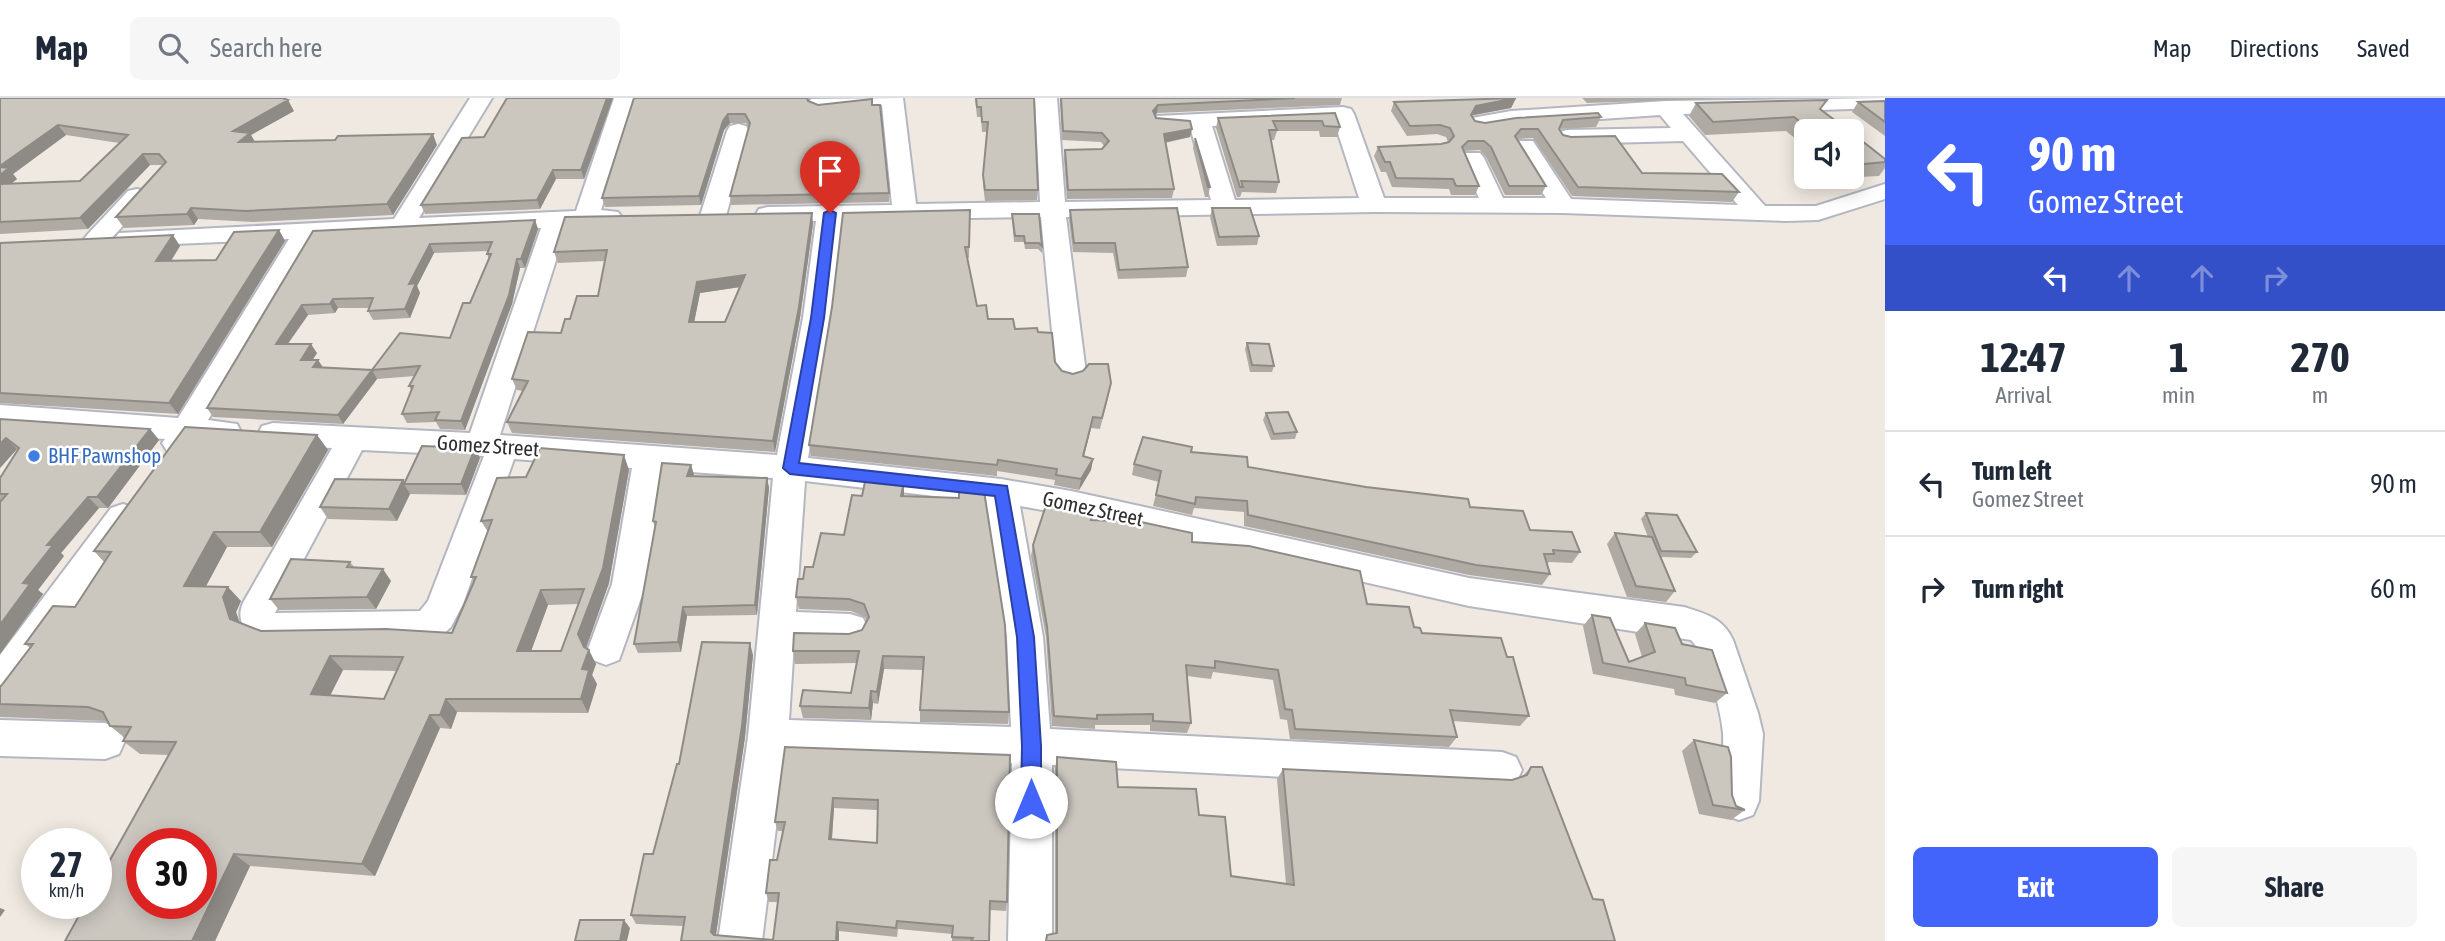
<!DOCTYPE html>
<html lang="en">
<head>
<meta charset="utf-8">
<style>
	:root { --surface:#fff; --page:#f6f6f7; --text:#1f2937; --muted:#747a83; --line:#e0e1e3; --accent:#4264fb }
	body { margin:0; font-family:"Asap Condensed",sans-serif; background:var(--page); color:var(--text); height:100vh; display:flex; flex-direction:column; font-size:26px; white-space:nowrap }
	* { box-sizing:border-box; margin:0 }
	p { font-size:23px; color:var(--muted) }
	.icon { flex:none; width:38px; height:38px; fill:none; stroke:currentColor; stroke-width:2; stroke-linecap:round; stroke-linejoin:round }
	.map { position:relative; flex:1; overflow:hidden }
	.panel { display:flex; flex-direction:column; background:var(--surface); width:560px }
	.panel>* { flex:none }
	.guide { background:#4264fb; color:#fff; overflow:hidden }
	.fabs { position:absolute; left:1794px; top:21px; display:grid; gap:14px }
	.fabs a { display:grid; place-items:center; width:70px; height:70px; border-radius:10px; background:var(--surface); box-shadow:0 4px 18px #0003; font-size:35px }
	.speed { position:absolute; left:21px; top:730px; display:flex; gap:14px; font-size:35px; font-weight:700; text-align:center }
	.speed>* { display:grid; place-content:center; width:91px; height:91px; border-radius:50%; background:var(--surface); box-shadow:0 4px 18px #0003; line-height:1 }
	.speed small { font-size:18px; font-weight:400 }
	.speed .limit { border:10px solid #d22; background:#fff; color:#111 }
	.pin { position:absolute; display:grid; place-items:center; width:60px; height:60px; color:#fff; margin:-72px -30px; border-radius:50% 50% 50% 0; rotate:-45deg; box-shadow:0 0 7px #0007 }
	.pin .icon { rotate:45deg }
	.me { position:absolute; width:77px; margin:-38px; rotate:0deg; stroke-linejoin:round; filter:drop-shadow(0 0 5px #0008) }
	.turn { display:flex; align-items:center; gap:24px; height:147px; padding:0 28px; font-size:32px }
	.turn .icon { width:91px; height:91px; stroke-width:2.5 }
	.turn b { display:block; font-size:49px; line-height:60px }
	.lanes { display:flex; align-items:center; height:66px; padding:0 28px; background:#0003; justify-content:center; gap:35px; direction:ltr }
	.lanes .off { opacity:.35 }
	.eta { display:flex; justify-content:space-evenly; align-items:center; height:119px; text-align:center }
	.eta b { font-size:42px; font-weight:700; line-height:49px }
	.primary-button { display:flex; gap:14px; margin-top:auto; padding:14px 28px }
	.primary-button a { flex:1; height:80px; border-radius:10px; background:var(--accent); color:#fff; font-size:28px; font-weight:700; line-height:80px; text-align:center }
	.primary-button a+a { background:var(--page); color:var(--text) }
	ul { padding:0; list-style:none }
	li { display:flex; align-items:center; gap:21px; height:105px; padding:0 28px; border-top:2px solid var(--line) }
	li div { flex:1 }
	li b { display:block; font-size:26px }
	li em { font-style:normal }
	header { display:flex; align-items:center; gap:42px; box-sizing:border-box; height:98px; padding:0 35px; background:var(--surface); border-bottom:2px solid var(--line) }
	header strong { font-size:33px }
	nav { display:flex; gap:38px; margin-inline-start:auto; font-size:24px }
	.search { width:490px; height:63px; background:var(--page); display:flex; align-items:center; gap:18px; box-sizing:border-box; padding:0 24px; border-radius:10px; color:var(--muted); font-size:26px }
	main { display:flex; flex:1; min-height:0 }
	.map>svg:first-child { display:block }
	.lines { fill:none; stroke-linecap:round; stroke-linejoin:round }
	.minor-casing { stroke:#b4b7c1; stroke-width:4 }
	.minor { fill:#fff; fill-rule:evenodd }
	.wall { fill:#afaba4; fill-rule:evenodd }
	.shaded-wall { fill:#8e8b86 }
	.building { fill:#cbc7bf; stroke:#8e8b86; stroke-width:2; fill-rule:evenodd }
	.route { fill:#4264fb; stroke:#2b41a3; stroke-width:2 }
	.shop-dot { fill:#3f7fe0; stroke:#fff; stroke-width:2.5 }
	.labels { text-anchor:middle; stroke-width:5; stroke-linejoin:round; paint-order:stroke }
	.street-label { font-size:21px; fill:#2e2e2e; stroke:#fff }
	.shop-label { font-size:21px; fill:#366cbe; stroke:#fff; text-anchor:start }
</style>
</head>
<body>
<header>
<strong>Map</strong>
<div class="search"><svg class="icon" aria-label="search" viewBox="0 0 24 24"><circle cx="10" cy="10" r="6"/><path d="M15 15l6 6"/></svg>Search here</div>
<nav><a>Map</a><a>Directions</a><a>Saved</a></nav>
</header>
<main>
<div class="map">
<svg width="1885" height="843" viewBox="0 0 1885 843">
	<rect width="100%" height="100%" fill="#efe9e1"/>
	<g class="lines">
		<defs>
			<path id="minor" d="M470,0H492L419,120L576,113L614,0H636L601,112L618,114L622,119L618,124L567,128L500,337L777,357L803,220L816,123L759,121L756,116L759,111L768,109L892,107L882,7L819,13L811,11L808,6L811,1L903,0L916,106L1040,104L1035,0H1057L1065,104L1211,102L1190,29L1157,28L1154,23L1157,18L1343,9L1351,11L1354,16L1384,100H1479L1460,60L1464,55H1480L1484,60L1503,100H1546L1513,48L1517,43H1533L1571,101L1738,107L1683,43L1567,46L1559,44L1556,39L1559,34L1567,32L1671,30L1660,17L1511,27L1480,32L1472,30L1469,25L1472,20L1511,13L1666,3L1885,0V10L1683,16L1765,108H1816L1885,86V101L1818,122L1786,123L1563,115L1374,114L1066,119L1086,275L1081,282L1071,285L1061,282L1056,275L1041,119L842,122L831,220L808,360L1001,381L1071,393L1469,480L1684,509C1706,516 1723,520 1733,542L1758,615L1763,636L1759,703L1753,717L1739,722L1725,717C1713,690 1725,663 1723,635C1721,612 1707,558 1691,542L1469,508L1071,417L1020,408L1043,539L1050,631L1502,654L1516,659L1522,672L1516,685L1502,690L1052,667V843H1008L1012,665L785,657L762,843H718L748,639L773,380L663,372L646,486L619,562L606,567L593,562L588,551L612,486L632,370L514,361L463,506L451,529L440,539L427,543L274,545L246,535C240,522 238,515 244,503L332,350L273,347L262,344L258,336L262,328L273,325L470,335L541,130L316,139L208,322L237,326L241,334L237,342L226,345L195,343L189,353L178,356L167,353L162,345L165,341L0,329V307L178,320L289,141L128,148L119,145L115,140L119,135L394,121ZM1334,23L1359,100L1235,102L1212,28ZM362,352L484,358L428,503L420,513L275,515ZM805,383L986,404L1007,539L1011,629L789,622L794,545L850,546L863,542L868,531L863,520L850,516L796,514Z
				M738,26L746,28L749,33L726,118L722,123L713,126L704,123L700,118L727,33L730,28Z
				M137,91L146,93L149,98L146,103L106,146L97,149L88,146L84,141L88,136L128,93Z
				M123,406L135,410L140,419L135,428L13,598L0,602V557L111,410Z
				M0,622L105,625L119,630L125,643L119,656L105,661L0,658Z"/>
		</defs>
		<!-- minor casing -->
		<use href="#minor" class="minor-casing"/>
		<!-- minor -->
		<use href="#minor" class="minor"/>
	</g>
	<!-- wall -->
	<path class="wall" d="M0,0L294,13L251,37L255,44L437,47L393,117L253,124L198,121L194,127L124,130L116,119L163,67H150L88,131L0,136ZM66,37L119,45L80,83L11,86L17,81L13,76Z
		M507,0H613L584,81H556L540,111L425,116L421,107L484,39Z
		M634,0H812L808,3L818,7L872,1L889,95V104L731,107L730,98L749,30L746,25H730L724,32L701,107L605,109L602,100Z
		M975,0H1034L1038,92L1037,102L985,103L983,87L987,34H982L981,19H977Z
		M1060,0H1342L1340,7L1157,15L1155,18L1156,20L1190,39L1165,45L1174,91L1172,100L1067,101L1064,61L1065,52L1102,51L1104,48L1101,44L1062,42Z
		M1516,0L1511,10L1471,18L1475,23L1485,25L1601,19L1596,29L1559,31L1563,37L1642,75L1739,94L1732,104L1572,98L1533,40L1517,41L1546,88L1541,97H1505L1486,59L1480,52L1464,53L1479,88L1475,97H1451L1449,91L1392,89L1386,74H1381L1374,58L1378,49L1441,46L1448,44L1446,39L1437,36L1407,38L1391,13L1394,4Z
		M1582,0H1731L1587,5Z
		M1885,3V38L1852,14L1858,4Z
		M1696,5L1820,11L1849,33H1806V49L1786,33L1705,37L1689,18Z
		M1335,15L1340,29L1337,39H1320L1319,33H1277L1274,42H1271L1279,84L1276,95L1242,94L1240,99H1237L1216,30L1218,20Z
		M1852,35L1885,61V70L1879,78L1844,80L1842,79H1852Z
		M1195,40L1210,89L1208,99H1205L1193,50Z
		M1212,110L1259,138L1257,147L1217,148L1210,119Z
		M970,112L969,160H967L977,208L988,221L1015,231L1038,234L1055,264L1062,273L1109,296L1100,331L1091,330L1084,358L1093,361L1091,372L1079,392L1054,387L1055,382L997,373V378L811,358L809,347Z
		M1070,112L1188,169L1186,179L1118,181L1113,155L1073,154L1069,122Z
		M1012,116L1042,148V155L1038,151H1025L1024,144H1014L1012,122Z
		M535,122L538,131L525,170H520L512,206L465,332L440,331L436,324L407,325L402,316L411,292L409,288L415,278L377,281L343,326L213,319L207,310L313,133ZM488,153L487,156L489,161L470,205L450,240L372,272L323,270L318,262H312L317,255L288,246L308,217L335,215L338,210H370L368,213L373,222L410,220L420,195L417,188L434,155Z
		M813,126L800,220L775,354L512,335L507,324L523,293L517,292L512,281L561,235L598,198L605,163L558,165L554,154ZM740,189L725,224H694L700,195Z
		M279,132L285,143L178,316L0,305V145L180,148L171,163L216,162Z
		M1247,245L1274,268L1272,274H1250L1245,251Z
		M1266,315L1297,334L1295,341L1271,342L1263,322Z
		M0,321L150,331L159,342L108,410H99L61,455L64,458L38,492L43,496L0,556V380L18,352L17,351L0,370Z
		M317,337L328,352L272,449H227L206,488L241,503L236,514L240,525L261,533L452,535L474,484L471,479L488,434L481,423L526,379L629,372L609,485L586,550L596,566L592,577L597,586L588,615L457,614L451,631L440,630L375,778L250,768L215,843L168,657L140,656L123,643L125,640L110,628L107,623H106L0,619V588H1L30,550L25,546L75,509L87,491L104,464L94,453ZM579,506L561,553H531L548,507ZM343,572L397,573L384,601L330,597Z
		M1191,354L1248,369L1470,409L1530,432L1580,454L1572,465L1549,464L1547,466L1550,476L1542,487L1469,477L1244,428V414L1194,410L1192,417L1153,408L1159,384L1132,377L1134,366Z
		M480,360L466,397L410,396L397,423L328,421L320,409L403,382L405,384Z
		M691,367L694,377L693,379L767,380L769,390L757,517L687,518L681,554L638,555L634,546L655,429L653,423Z
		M904,398L1009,614L1008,626L920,624V612L923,572L884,571L878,606L873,605L871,622L803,620L800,608L851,595L857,565L795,566L793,553L862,532L867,523L865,519L851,513L799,511L796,499L803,481L844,437Z
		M1646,415L1697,454L1691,460L1661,459L1675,493L1666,504L1627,499L1607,446L1615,435L1648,439L1641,421Z
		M1093,416L1091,422L1192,444L1367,506L1414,529L1422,535L1507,559L1529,618L1520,628L1453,623L1457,639L1449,649L1290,641L1287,622L1280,621L1273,582L1213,574L1211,581L1187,578L1191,625L1187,635L1150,633V627H1095V631L1052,628L1046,539L1031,458L1033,447Z
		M350,464L355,470L391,483L376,511L279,512L270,501Z
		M1592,517L1629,564L1642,559L1635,536L1645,525L1682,546L1727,595L1715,605L1675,597L1674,591L1593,576L1583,528Z
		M753,557L745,639L716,837L773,842L778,804H769L766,795L777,762L783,733H778L775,724L785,649L1010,657L1007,804L1006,813L990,812L989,843H952V836L898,831L897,839L839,833V843H681L684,828L636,826L631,817L653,756L679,666ZM834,710L877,712V745L832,742Z
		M1694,642L1732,697L1736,708L1745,712L1731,722L1699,716L1682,653Z
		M1057,659L1118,689L1199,717L1231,778L1286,786L1277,681L1283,671L1512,682L1522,679L1531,669L1593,801L1615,843H1045L1047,837L1055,835V670Z"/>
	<!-- shaded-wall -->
	<path class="shaded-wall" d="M607,0H613L584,81L581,72Z
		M1516,0L1511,10L1472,17L1467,26L1476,8Z
		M288,2L294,13L251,37L256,46L246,55L233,33Z
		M1158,7L1157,15L1152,22L1153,13Z
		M728,16L730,25L724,32L701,107L699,98L723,23Z
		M58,27L66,37L13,76L17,81L0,94V68Z
		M1192,31L1190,39L1162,45L1164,36Z
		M433,36L437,47L393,117L387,106Z
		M143,56L150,67L88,131L80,120Z
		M553,72L556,81L540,111L537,102Z
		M191,110L198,121L194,127L187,116Z
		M812,115L813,126L800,220L775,354L773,343Z
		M535,122L538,131L525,170L521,161Z
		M279,132L285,143L178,316L169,305Z
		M173,137L180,148L164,174L156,163Z
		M430,146L434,155L417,188L420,195L410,220L405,211L409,186Z
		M517,161L520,170L512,206L465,332L461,323Z
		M745,177L747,188L700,195L692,235L689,224L697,184Z
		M333,201L338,210L335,215L330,206Z
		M302,207L308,217L281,255L276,246Z
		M311,246L317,255L307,271L301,262Z
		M318,262L324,271L313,269Z
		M372,272L377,281L343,326L338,317Z
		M1093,319L1091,330L1081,369L1083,358Z
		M150,331L159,342L108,410L97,399Z
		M317,337L328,352L272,449L260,434Z
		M6,340L17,351L0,370V346Z
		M475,350L480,360L466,397L461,386Z
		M624,357L629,372L609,485L586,550L589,552L596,566L592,577L597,586L588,615L581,601L582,571L578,536Z
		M1093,361L1091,372L1079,392L1081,381Z
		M691,367L694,377L689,389L687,378Z
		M767,380L769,390L757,517L755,507Z
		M403,382L405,386H404L410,396L397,423L389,411Z
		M904,384V397L902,412L901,398Z
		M88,399L99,410L61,455L64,458L38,492L43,496L0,556V527L23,485L47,447Z
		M214,434L227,449L198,503L184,488Z
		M383,471L391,483L376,511L367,499Z
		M228,489L241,503L236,514L243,536L230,521L223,499Z
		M541,492L548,507L526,567L517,553Z
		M683,509L687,518L681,554L678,544Z
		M750,545L753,557L745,639L715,843L711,834Z
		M330,558L343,572L324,610L311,596Z
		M883,558L884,571L878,606L877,594Z
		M871,593L873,605L871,622L869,610Z
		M446,601L457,614L451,631L440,617Z
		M430,617L440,630L375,778L362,766Z
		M833,700L834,710L831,751L829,741Z
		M234,756L250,768L215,843H192Z
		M0,810L5,812L0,819Z
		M624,822L630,830L627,843H620Z
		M837,824L839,833V843H836Z"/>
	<!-- building -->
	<path class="building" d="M0,0H282L288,2L233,33L250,35L239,44L335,42L338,38L433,36L387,106L246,113L191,110L187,116L116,119L166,64L159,56H143L80,120L0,124V86L80,83L128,37L58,27L0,68Z
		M507,0H607L581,72H553L537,102L421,107L462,40L484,39Z
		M634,0H807L808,3L818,7L872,1V7H880L889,95L730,98L750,25L745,16H728L723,23L699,98L602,100Z
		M976,0H1034L1038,92H985L983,77L988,24H982L981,9H977Z
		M1061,0H1295L1158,7L1153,13L1156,20L1190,23L1192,31L1164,36L1174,91L1068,92L1065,52L1102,51L1109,43L1102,35L1063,33Z
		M1516,0L1476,8L1471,17L1475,23L1485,25L1516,20L1598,15L1601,19L1563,22L1559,31L1563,37L1571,39L1615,38L1642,75L1722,76L1739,94L1578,89L1538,31H1521L1515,38L1546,88H1509L1491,49L1484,43H1468L1462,49L1479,88H1456L1453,81L1396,80L1390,64H1385L1378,49L1441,46L1449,44L1454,38L1450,30L1440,27L1410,28L1394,4Z
		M1827,2L1820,11L1849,33H1812L1794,19L1713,24L1696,5Z
		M1885,3V24L1858,4Z
		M1335,15L1340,29L1324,28L1322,23H1273L1277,32H1269L1279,84L1241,83L1243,89H1240L1218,20Z
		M1852,35L1885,61V64L1854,67L1852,65Z
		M1195,40L1210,89H1208Z
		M0,69L9,70L0,77Z
		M1177,110L1188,169L1119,172L1115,145H1074L1070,112Z
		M1212,110H1250L1259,138L1219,139Z
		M970,112L969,149H965L977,208L986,207L988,221H1013L1015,231L1037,230L1038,234L1052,235L1055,264L1062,273L1073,276L1083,273L1089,266H1108L1111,285L1102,320L1093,319L1083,358L1093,361L1081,381L1056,377L1057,371L998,362L997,367L809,347L832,209L843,115Z
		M812,115L799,209L773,343L507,324L528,283L512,281L528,234L561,235L565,221H570L577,198H598L607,152L554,154L565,119ZM745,177L725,224H689L697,184Z
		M1012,116H1039L1042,148L1039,145H1025L1024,138H1015Z
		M535,122L521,161H517L509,197L461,323L435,322L439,314L402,316L413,288H409L420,268L372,272L400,235L450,240L463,205H470L491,156H487L492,144L430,146L409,186L416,185L405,211L368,213L373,200L333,201L330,206L302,207L276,246H311L301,262H318L313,269L372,272L338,317L207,310L313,133Z
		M279,132L169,305L0,295V145L173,137L156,163L216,162L234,134Z
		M1247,245L1269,246L1274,268L1252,267Z
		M1288,314L1297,334L1274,336L1266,315Z
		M0,321L150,331L97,399H88L47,447H53L23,485L30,486L0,527V404L7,396H0V380L19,350L6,340L0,346Z
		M185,329L317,337L260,434H214L184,488L228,489L223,499L230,521L261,533L386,531L452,535L476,479H471L492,422L481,423L497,380L526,379L540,350L624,357L603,470L578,536L584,549L589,552L582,571L589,572L581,601H446L440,617H430L362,766L234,756L192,843H65L86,805H96V787L176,644L123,643L131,629L110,628L103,614L88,609L0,606V588H1L33,546H25L53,508L75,509L111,454L94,453ZM584,491L561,553H517L541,492ZM330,558L403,559L384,601L311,596ZM142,746H201V805H142Z
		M1143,339L1192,349L1191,354L1247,359L1248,369L1366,389L1468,401L1470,409L1523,413L1530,432L1572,434L1580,454L1553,452L1554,456H1544L1550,476L1476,467L1248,417L1247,403L1196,399L1195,406L1156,397L1161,373L1134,366Z
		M422,348L475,350L461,386H404Z
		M662,365L691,367L687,378L767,380L755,507L683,509L678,544L634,546L656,424L653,423Z
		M866,379L904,384L901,398L959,400V390L984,393L1005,527L1009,614L920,612L924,559L883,558L877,594L871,593L869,610L800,608L803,592L851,595L859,553H793L794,535L849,536L862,532L869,519L864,506L849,501L796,499L798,481H803L805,469H813L821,435L844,437L852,397L862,398Z
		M335,381L403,382L389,411L320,409Z
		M1047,404L1093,416L1091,422L1141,424L1192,435V444L1249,448L1360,473L1367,506L1409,509L1414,529L1420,530L1422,535L1501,540L1507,559H1513L1529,618L1450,612L1457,639L1295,631L1292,612L1285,611L1278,572L1215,563V570L1186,567L1191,625L1153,623V616L1097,617V621L1054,618L1047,528L1033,447Z
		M1646,415L1677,417L1697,454L1661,453Z
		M1615,435L1652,439L1675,493L1636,488Z
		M291,461L350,464L347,469L383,471L367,499L270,501Z
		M1592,517L1610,520L1629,564L1655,554L1645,525L1675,530L1682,546L1712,552L1727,595L1686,587L1685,580L1603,565Z
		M702,544L750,545L742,628L711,834L714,837L773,842L779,795H766L770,762H777L785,724H775L785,649L1010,657L1007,804L990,803L989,843H971L973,840L952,839L953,828L897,823L896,830L837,824L836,843H681L685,819L631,817L644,756H653L677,666H679ZM833,700L878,702L877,745L829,741Z
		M1694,642L1728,649L1731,659L1732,697L1736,708L1745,712L1713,707Z
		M1057,659L1116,664L1118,689L1196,691L1199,717L1225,719L1231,778L1294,787L1283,671L1512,682L1527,677L1531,669H1542L1593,801L1603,802L1615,843H1046L1047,837L1057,835Z
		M580,822H624L620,843H575Z"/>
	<!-- route -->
	<path class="route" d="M830,112L836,115L824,220L799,365L1007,388L1034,539L1041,648V704L1038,710L1031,713L1024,710L1021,704L1022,648L1017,539L995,398L790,376L783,370L811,220L824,115Z"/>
	<!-- markers -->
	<circle class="shop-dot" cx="34" cy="358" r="7"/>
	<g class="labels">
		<!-- street labels -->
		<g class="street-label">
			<text transform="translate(488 348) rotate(4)" y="7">Gomez Street</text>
			<text transform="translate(1093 411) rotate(12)" y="7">Gomez Street</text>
		</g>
		<!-- shop labels -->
		<g class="shop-label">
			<text x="48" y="365">BHF Pawnshop</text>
		</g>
	</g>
</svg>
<div class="fabs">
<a><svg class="icon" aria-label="sound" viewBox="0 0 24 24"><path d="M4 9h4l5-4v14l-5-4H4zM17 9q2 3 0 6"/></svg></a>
</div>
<div class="speed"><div>27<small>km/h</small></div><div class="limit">30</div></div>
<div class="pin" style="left:830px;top:115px;background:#d93025"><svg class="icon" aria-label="arrive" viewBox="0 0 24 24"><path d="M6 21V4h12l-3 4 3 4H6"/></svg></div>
<svg class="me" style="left:1031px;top:704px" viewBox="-20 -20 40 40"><circle r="19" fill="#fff"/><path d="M0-13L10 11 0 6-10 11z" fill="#4264fb"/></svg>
</div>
<section class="panel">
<div class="guide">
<div class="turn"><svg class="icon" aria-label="left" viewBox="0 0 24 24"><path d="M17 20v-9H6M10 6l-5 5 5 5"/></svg><div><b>90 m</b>Gomez Street</div></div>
<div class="lanes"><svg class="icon" aria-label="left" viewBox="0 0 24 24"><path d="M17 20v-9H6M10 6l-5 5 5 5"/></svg><svg class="icon off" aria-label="ahead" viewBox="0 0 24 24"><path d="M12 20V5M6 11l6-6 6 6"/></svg><svg class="icon off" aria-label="ahead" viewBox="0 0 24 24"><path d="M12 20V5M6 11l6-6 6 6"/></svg><svg class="icon off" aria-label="right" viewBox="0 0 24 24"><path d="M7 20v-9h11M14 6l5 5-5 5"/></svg></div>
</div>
<div class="eta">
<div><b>12:47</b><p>Arrival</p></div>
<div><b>1</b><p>min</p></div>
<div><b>270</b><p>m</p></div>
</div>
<ul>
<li><svg class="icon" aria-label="left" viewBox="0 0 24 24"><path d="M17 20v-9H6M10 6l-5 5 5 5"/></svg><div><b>Turn left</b><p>Gomez Street</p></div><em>90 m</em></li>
<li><svg class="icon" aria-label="right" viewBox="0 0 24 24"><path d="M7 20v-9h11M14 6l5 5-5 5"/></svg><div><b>Turn right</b></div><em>60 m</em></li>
</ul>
<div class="primary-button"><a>Exit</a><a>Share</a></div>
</section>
</main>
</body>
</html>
